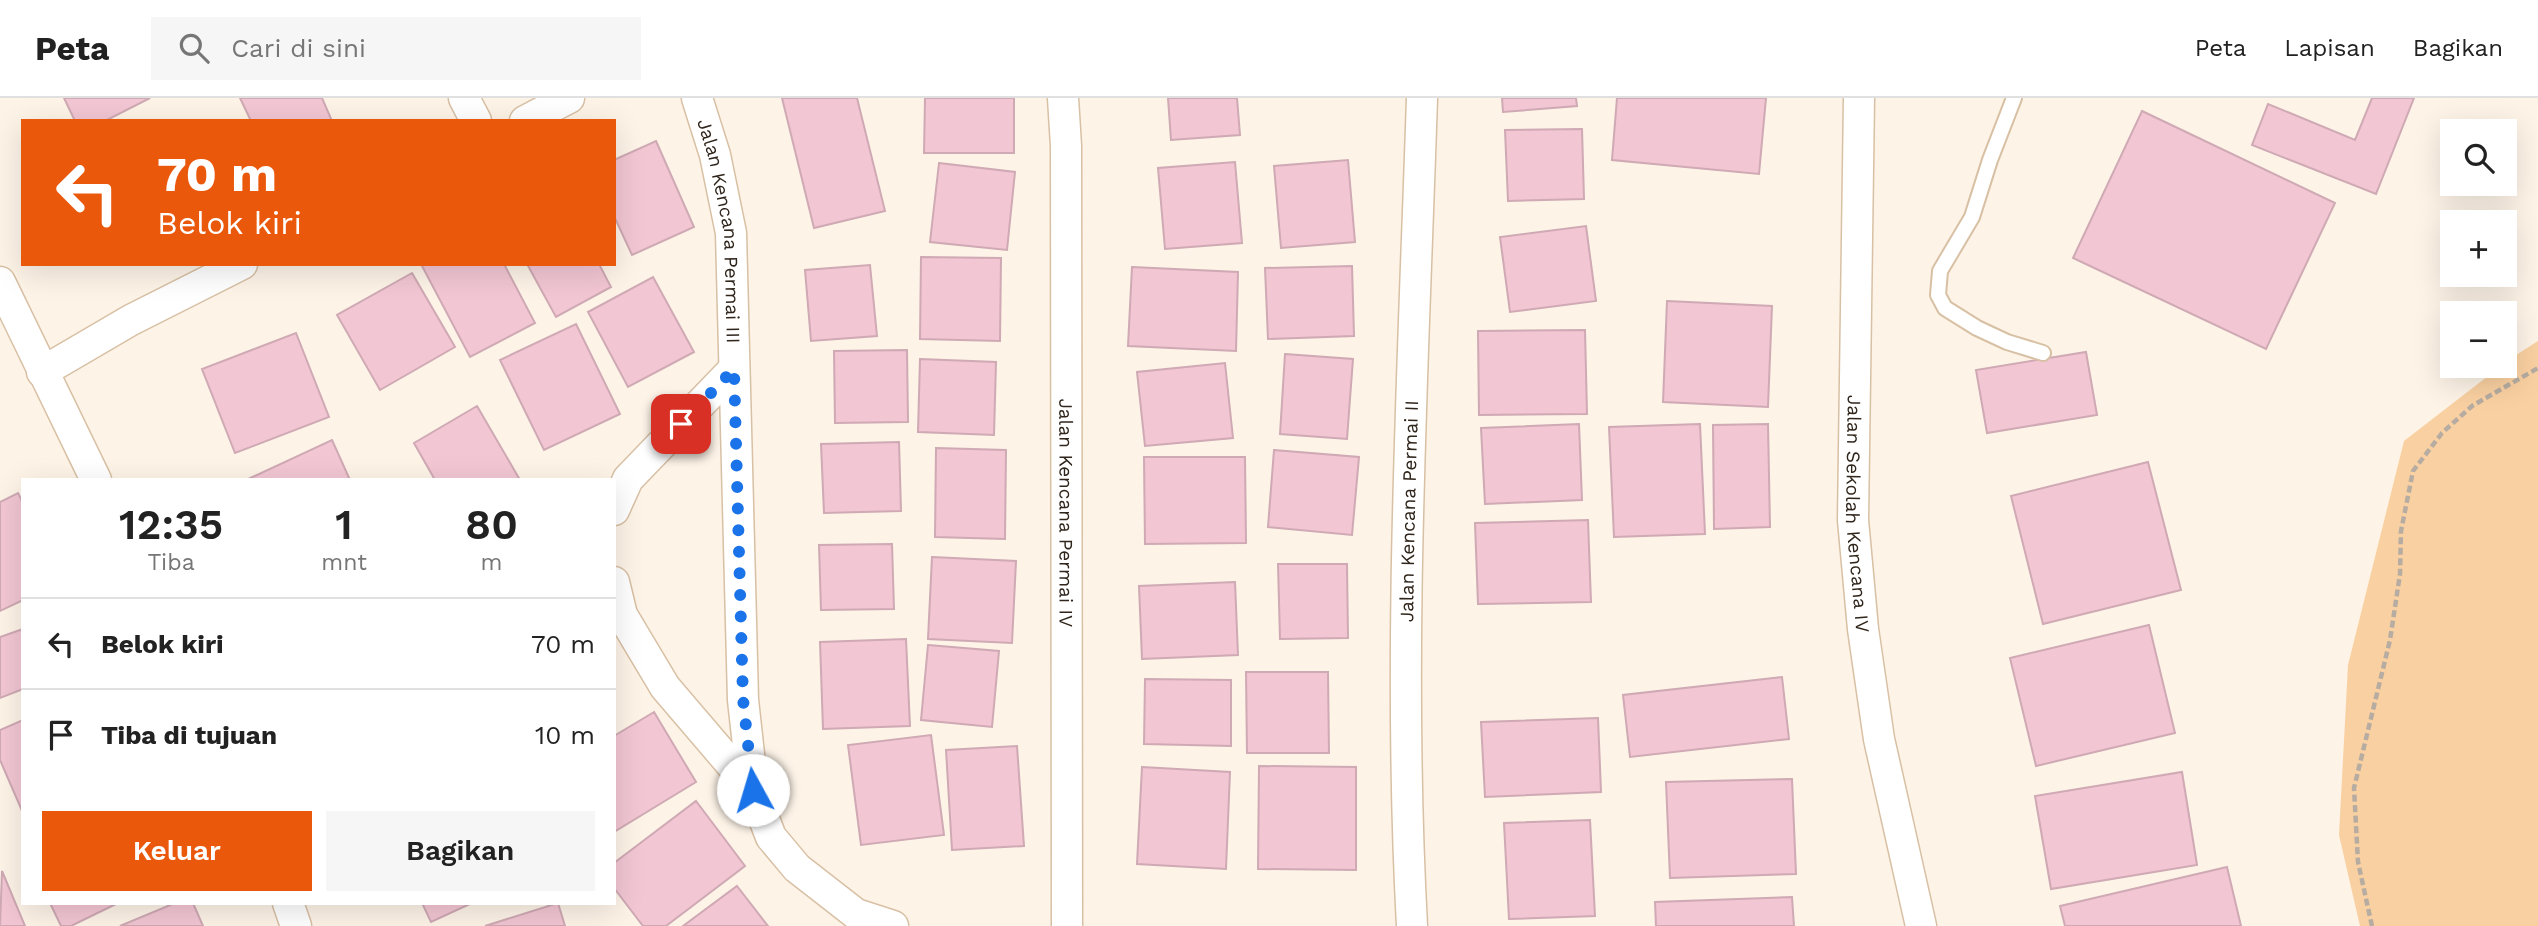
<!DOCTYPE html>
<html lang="id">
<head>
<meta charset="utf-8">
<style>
	:root { --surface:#fff; --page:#f6f6f6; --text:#222; --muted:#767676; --line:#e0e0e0; --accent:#ea580c }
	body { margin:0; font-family:"Work Sans",sans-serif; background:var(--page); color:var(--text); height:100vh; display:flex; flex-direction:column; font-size:26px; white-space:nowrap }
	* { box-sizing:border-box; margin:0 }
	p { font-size:23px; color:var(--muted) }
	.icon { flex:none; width:38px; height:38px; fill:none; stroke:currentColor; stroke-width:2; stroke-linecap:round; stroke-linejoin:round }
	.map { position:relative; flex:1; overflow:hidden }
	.panel { position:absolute; left:21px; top:380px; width:595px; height:427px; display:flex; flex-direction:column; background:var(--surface); border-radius:0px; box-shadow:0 7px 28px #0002 }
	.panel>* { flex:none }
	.guide { position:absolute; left:21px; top:21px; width:595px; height:147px; border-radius:0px; box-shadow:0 7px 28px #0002; background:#ea580c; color:#fff; overflow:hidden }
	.tools { position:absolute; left:2440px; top:21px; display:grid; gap:14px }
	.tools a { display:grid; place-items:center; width:77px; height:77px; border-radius:0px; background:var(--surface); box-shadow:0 7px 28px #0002; font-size:35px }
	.pin { position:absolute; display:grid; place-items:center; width:60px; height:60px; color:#fff; margin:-30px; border-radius:14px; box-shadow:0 4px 10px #0006 }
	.me { position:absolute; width:77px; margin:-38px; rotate:354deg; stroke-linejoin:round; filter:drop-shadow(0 0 5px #0008) }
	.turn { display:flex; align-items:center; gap:24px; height:147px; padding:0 21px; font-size:32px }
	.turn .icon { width:91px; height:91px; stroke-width:2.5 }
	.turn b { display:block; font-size:49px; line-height:60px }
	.eta { display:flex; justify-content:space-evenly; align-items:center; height:119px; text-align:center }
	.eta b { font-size:42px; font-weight:600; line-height:49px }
	.action { display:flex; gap:14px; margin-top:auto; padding:14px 21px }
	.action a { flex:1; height:80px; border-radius:0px; background:var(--accent); color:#fff; font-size:28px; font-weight:600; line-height:80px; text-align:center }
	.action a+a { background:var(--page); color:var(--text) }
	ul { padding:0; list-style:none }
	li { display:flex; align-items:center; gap:21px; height:91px; padding:0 21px; border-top:2px solid var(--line) }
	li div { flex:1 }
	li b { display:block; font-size:26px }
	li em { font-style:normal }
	header { display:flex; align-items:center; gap:42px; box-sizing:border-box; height:98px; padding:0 35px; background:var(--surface); border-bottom:2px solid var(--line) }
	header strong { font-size:33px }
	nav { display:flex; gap:38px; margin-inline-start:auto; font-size:24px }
	.search { width:490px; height:63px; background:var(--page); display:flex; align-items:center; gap:18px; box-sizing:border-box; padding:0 24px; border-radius:0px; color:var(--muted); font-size:26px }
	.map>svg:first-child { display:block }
	.green { fill:#f9d0a1 }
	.building { fill:#f2c6d3; stroke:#cfa9b4; stroke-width:2 }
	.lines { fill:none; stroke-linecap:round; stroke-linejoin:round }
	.lane-casing { stroke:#d8c0a4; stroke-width:18 }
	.street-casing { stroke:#d8c0a4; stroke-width:33 }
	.path { stroke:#b6aca1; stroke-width:4.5; stroke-dasharray:7 3.5; stroke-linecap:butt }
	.lane { stroke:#fff; stroke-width:14 }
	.street { stroke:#fff; stroke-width:30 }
	.route { stroke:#1a73e8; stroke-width:12; stroke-dasharray:0 21.6 }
	.labels { text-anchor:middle; stroke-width:5; stroke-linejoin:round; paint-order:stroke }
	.street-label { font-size:19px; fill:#2f251b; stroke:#fff }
</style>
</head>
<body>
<header>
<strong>Peta</strong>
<div class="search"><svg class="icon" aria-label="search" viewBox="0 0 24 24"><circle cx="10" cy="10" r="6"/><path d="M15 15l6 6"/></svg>Cari di sini</div>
<nav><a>Peta</a><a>Lapisan</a><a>Bagikan</a></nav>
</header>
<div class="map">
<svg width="2538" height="828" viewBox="0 0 2538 828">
	<rect width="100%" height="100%" fill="#fdf3e7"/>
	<!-- green -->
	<path class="green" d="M2538,243V828H2360L2339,737L2348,567L2404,343L2510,261Z"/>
	<!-- building -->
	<path class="building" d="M64,0H150L105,23H75Z
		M240,0H322L332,23H251Z
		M782,0H857L885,113L814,130Z
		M925,0H1014V55H924Z
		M1168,0H1237L1240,37L1171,42Z
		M1502,0H1576L1577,8L1503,14Z
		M1617,0H1766L1759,76L1612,62Z
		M2372,0H2414L2376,96L2252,47L2268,6L2355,42Z
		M2142,13L2335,105L2266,251L2073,160Z
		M1582,31L1584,101L1508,103L1505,32Z
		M656,43L694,129L632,157L614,118V62Z
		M1348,62L1355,144L1281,150L1274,68Z
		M1235,64L1242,145L1165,151L1158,70Z
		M939,65L1015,74L1007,152L930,144Z
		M1586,128L1596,203L1510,214L1500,139Z
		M921,159L1001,160L1000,243L920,241Z
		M421,166H504L535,225L470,259Z
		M527,166H599L611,189L556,219Z
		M870,167L877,238L811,243L805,172Z
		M1352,168L1354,238L1268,241L1265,170Z
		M1132,169L1238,174L1236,253L1128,248Z
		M412,175L455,249L380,292L337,217Z
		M653,179L694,254L628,289L588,214Z
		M1667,203L1772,208L1768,309L1663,304Z
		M576,226L620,316L544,352L500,262Z
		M1585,232L1587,316L1479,317L1478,233Z
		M296,235L329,319L235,355L202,271Z
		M907,252L908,324L835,325L834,253Z
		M2086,254L2097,317L1987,335L1976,272Z
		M1285,256L1353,261L1347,341L1280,336Z
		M920,261L996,264L994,337L918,334Z
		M1225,265L1233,340L1145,348L1137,274Z
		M477,308L520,382H435L414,345Z
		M1579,326L1582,402L1485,406L1481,330Z
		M1700,326L1705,436L1614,439L1609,329Z
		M1768,326L1770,429L1714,431L1713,327Z
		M332,342L350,382H246Z
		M899,344L901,413L824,415L821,346Z
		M936,350L1006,352L1005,441L935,439Z
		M1274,352L1359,359L1352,437L1268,429Z
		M1144,359H1245L1246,445L1145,446Z
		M2148,364L2181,492L2043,526L2011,398Z
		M18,395L23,405V502L0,513V404Z
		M1588,422L1591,504L1478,506L1475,425Z
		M892,446L894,511L821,512L819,447Z
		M932,459L1016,463L1012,545L928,541Z
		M1278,466H1347L1348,540L1280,541Z
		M1235,484L1238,557L1142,561L1139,488Z
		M2149,527L2175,635L2036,668L2010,560Z
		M23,531V591L0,600V539Z
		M906,541L910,628L823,631L820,544Z
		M928,547L999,553L992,629L921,622Z
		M1246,574H1328L1329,655H1247Z
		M1782,579L1789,641L1630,659L1623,597Z
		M1145,581L1231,582V648L1144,646Z
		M654,614L696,684L614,734V638Z
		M1598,620L1601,694L1485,699L1481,624Z
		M23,622V715L0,662V632Z
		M931,637L944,737L861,747L848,647Z
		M1017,648L1024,748L952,752L946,652Z
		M1259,668L1356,669V772L1258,771Z
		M1142,669L1230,674L1226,771L1137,766Z
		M2182,674L2197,767L2051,791L2035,698Z
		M1792,681L1796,776L1670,780L1666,684Z
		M696,703L745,768L666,828H643L614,790V765Z
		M1590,722L1595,818L1509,821L1504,725Z
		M2227,769L2241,828H2065L2060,808Z
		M2,773L25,828H0Z
		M737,788L768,828H683Z
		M1792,799L1794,828H1656L1655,804Z
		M50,805H118L71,828H61Z
		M175,805H193L203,828H120Z
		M422,805H472L431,824Z
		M558,805L565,828H485Z"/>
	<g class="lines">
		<defs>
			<path id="lane" d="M2014,0L1990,62L1972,119L1940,173L1938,197L1945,210L1977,230L2007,244L2043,255"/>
			<g id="street">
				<path d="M464,0L476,23"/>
				<path id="s1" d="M697,0L715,57L731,135L743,602L753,692L771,739L797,770L856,816L893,828"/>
				<path id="s2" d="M1063,0L1066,48L1067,828"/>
				<path id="s3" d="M1859,0L1853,422L1863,531L1879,641L1921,828"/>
				<path d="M525,23L569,0"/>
				<path d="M0,184L96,382"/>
				<path d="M42,274L131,222L242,166"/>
				<path d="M614,412L628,381L734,271"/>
				<path d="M614,484L622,517L665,589L753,692"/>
				<path d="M288,805L296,828"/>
				<path id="s4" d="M1412,828C1397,552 1413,276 1422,0"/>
			</g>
		</defs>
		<!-- lane casing -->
		<use href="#lane" class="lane-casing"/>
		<!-- street casing -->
		<use href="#street" class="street-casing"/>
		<!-- path -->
		<path class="path" d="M2372,828L2358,764L2354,690L2390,542L2400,476L2401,433L2413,373L2442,335L2472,308L2538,270"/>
		<!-- lane -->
		<use href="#lane" class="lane"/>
		<!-- street -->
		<use href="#street" class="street"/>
	</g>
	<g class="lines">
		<!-- route -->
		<path class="route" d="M681,326L734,271L743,601L753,692"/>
	</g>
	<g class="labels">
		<!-- street labels -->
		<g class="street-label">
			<text dy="7" stroke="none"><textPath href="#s1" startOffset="136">Jalan Kencana Permai III</textPath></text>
			<text dy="7" stroke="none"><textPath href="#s2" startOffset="415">Jalan Kencana Permai IV</textPath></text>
			<text dy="7" stroke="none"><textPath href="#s4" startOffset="415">Jalan Kencana Permai II</textPath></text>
			<text dy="7" stroke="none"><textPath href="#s3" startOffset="416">Jalan Sekolah Kencana IV</textPath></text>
		</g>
	</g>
</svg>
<div class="tools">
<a><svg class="icon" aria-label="search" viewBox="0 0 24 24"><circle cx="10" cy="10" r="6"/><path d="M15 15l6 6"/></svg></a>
<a>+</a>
<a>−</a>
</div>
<div class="pin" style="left:681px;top:326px;background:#d93025"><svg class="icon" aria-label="arrive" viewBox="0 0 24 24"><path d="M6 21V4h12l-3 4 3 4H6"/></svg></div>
<svg class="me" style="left:753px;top:692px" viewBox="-20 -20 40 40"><circle r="19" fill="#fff"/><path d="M0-13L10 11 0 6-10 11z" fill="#1a73e8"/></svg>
<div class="guide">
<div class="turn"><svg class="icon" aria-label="left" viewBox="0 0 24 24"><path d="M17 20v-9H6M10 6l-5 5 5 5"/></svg><div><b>70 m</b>Belok kiri</div></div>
</div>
<section class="panel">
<div class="eta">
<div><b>12:35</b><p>Tiba</p></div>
<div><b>1</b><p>mnt</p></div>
<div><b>80</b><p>m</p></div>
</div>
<ul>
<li><svg class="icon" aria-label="left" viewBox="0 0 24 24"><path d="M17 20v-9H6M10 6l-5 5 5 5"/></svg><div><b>Belok kiri</b></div><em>70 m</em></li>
<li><svg class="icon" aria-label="arrive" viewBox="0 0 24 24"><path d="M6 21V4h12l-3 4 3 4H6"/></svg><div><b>Tiba di tujuan</b></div><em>10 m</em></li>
</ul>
<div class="action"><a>Keluar</a><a>Bagikan</a></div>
</section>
</div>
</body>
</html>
